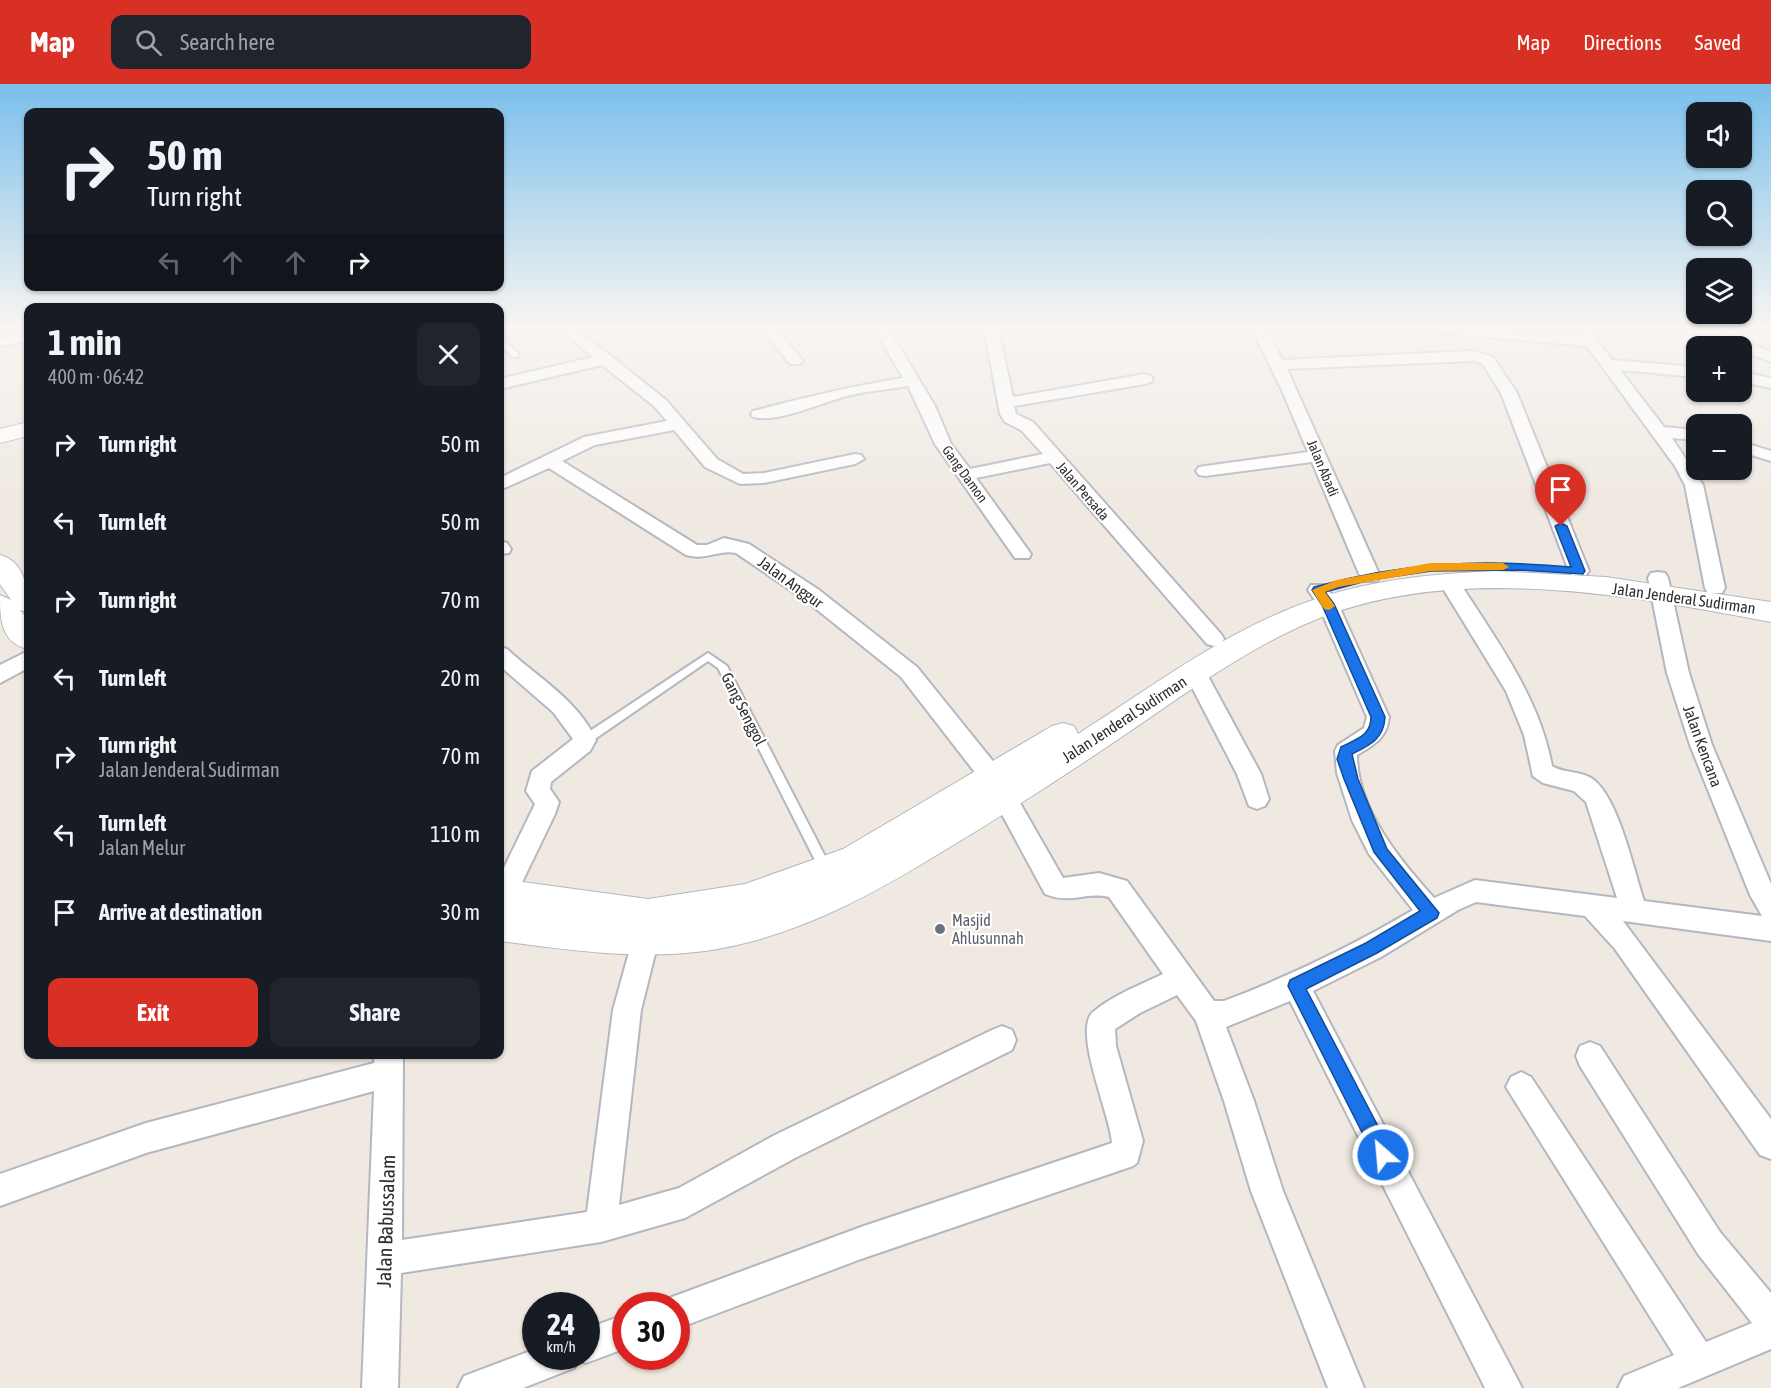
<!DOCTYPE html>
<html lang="en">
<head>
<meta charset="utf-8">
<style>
	:root { --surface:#171b24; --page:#20242c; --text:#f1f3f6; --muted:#9ea1a6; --accent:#d93025 }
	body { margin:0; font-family:"Asap Condensed",sans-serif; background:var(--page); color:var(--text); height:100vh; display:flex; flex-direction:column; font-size:22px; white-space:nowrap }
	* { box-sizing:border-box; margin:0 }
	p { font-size:20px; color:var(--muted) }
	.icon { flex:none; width:33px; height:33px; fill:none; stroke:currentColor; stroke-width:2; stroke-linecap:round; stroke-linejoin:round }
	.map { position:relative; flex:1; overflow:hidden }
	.panel { position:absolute; left:24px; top:219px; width:480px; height:756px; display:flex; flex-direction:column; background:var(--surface); border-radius:12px; box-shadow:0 2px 4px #0004 }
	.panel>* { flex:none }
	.banner { position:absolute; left:24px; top:24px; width:480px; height:183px; border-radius:12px; box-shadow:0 2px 4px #0004; background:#171b24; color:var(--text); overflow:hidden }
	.controls { position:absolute; left:1686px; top:18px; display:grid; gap:12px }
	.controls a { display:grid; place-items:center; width:66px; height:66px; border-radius:12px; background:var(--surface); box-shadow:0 2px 4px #0004; font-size:30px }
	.speed { position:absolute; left:522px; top:1208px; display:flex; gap:12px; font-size:30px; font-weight:700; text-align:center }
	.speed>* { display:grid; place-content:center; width:78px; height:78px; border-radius:50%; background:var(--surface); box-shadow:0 2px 4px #0004; line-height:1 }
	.speed small { font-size:15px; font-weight:400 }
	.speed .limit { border:9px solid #d22; background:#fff; color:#111 }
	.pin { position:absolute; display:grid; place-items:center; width:51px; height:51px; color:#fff; margin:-62px -26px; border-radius:50% 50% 50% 0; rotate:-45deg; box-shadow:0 0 6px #0007 }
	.pin .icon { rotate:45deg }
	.me { position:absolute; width:66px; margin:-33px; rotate:333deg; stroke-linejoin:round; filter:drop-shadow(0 0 4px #0008) }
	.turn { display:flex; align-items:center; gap:21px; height:126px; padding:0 24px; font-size:27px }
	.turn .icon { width:78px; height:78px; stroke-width:2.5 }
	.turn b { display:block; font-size:42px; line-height:51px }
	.lanes { display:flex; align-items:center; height:57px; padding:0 24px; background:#0003; justify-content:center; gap:30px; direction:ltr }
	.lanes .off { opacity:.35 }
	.round { display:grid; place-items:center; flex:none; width:63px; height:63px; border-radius:12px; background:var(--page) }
	.overview { display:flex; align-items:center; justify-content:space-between; height:102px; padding:0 24px }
	h1 { font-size:36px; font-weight:700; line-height:45px }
	.primary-button { display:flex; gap:12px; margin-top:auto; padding:12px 24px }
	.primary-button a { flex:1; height:69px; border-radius:12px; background:var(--accent); color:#fff; font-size:24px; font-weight:700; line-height:69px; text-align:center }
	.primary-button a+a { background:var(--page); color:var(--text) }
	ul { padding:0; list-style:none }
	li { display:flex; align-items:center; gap:18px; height:78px; padding:0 24px }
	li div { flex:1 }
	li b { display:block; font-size:22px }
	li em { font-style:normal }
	header { display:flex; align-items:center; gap:36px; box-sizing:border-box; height:84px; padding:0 30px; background:var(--accent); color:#fff }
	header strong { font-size:28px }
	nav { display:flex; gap:33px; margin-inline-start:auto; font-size:21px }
	.search { width:420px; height:54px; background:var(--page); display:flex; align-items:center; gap:15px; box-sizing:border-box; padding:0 21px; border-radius:12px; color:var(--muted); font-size:22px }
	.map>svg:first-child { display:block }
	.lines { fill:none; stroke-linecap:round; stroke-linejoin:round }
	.lane-casing { stroke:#b4b7c1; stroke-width:4 }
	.street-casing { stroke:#b4b7c1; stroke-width:4 }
	.secondary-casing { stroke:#b4b7c1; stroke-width:2 }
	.lane { fill:#fff; fill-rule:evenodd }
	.street { fill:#fff; fill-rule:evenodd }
	.secondary { fill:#fff; fill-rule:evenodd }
	.route { fill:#1a73e8; stroke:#114b97; stroke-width:1.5 }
	.slow { fill:#f59e0b }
	.worship-dot { fill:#6b7280; stroke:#fff; stroke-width:2 }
	.labels { text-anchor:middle; stroke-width:4.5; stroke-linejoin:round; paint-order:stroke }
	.far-street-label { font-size:14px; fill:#2e2e2e; stroke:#fff }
	.street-label { font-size:16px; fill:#2e2e2e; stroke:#fff }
	.worship-label { font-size:16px; fill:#5b616d; stroke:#fff; text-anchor:start }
	.near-street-label { font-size:20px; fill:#2e2e2e; stroke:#fff }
</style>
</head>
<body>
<header>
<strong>Map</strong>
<div class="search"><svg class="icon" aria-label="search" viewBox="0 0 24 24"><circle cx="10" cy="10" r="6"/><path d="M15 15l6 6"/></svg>Search here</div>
<nav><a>Map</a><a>Directions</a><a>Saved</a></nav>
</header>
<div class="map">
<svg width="1771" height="1304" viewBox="0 0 1771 1304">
	<rect width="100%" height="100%" fill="#efe9e1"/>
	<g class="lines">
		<defs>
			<path id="lane" d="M500,253L518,269V273H512L500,259Z
				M708,569L727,582L830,782L832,786L830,790L826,791L822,790L718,584L708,577L589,659H581L580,656L581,653Z"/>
			<path id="street" d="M558,244H574L611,272L666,316L717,375L743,390L764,389L855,370L861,371L864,375L855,380L764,399L740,400L705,383L674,346L595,361L562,377L697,461H707L724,454L749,460L819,506L917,583L1000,686L1004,693L1000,700L992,702L984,700L901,593L805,516L736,469C719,465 706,477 686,471L549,384L500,406V394L584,353L667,337L654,322L602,281L500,305V295L593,273Z
				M761,244H776L803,277L800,280H790Z
				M874,244H888L935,322L951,360L970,385L1043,370L1021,346L1005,338L1000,330L984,244H998L1013,313L1145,290L1151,292L1153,295L1151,298L1145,300L1014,322L1016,330L1033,338L1221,550L1224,555L1221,560L1214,562L1207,560L1050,379L976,394L1031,470L1029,474H1015L935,360L908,302C886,306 864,307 843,313C819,320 777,339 753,333L751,330L753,327C803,314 852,302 903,294Z
				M1251,244H1290L1283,248H1268L1282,276L1472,267L1493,273L1517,309L1589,487L1586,491H1572L1569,487L1501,309L1482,279L1472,277L1287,285L1380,492L1377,497H1363L1360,492L1312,378L1205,392L1199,391L1196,387L1199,383L1205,382L1308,368L1281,304Z
				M1422,244H1479L1580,252L1574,244H1588L1612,276L1696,283V293L1620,286L1664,343L1696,346V356L1672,354L1703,401L1725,504L1722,509H1708L1705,504L1685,401L1675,382L1587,262L1429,248Z
				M1706,244H1720L1723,249L1771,268V278L1742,267V262H1731L1712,255Z
				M28,248V256L0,262V254Z
				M1742,288L1771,294V304L1742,298Z
				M1742,358L1771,367V377L1742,368Z
				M500,457L507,459L511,465L509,469L500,470Z
				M1658,488L1665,489L1668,494L1689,589L1712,661L1771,800V857L1623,837L1771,1035V1075L1760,1071L1615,865L1585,832L1476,818L1458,826L1381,873L1313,907L1522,1304H1485L1290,917L1226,943L1254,1017L1283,1107L1364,1304H1328L1251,1107L1224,1017L1196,937L1177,911L1140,929L1115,945L1116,962L1143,1057L1137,1079L1133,1082L861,1175L676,1245V1221H662L664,1216L861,1143L1112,1059C1111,1033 1072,946 1093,928C1113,911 1140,901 1163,890L1109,813C1084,807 1072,821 1045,810L992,712L996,705L1004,702L1012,705L1063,794L1099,789L1127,797L1214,917H1224C1290,892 1352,862 1413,826L1369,770L1352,736L1337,689L1335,667L1338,661L1364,644L1367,633L1319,522L1308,506L1311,501H1325L1338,520L1389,633C1387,654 1374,661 1357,671C1357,725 1400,776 1434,814L1475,796L1617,814L1586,718L1574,707L1543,699L1533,692L1524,651L1506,607L1439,498L1442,493H1456C1494,553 1539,611 1552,682C1564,690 1583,686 1595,697C1619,717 1634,787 1644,817L1762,832L1750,811L1690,661L1667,589L1648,494L1651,489Z
				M500,563L507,565C538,594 578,616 596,656L590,667L551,698L550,705L559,718L555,730L512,819L500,821V792L535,720L526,707L532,687L573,655L553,628L500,582Z
				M28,567V584L0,599V581Z
				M1195,580L1203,583L1261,690L1269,715L1265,722L1257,725L1249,722L1237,690L1184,588L1187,583Z
				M646,842L655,846L659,854L641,926L619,1121L679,1104L773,1052L992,946L1002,942L1012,946L1016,956L1012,966L795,1074L685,1134L601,1158L401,1189L398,1304H362L374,1007L146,1069L0,1122V1090L146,1039L374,979L375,970H403L402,1156L587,1128L613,926L633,854L637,846Z
				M1590,958L1600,962L1720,1148L1771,1209V1265L1678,1304H1618L1624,1292L1674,1271L1506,1003L1511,993L1521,988L1531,993L1706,1258L1752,1239L1698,1170L1580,982L1576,972L1580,962Z
				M626,1230V1264L586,1279L578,1276L574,1284L523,1304H458L464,1292L536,1265V1272H586V1245Z"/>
			<path id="secondary" d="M28,338V352L0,359V345Z
				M0,471C26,478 28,506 28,528L20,526L28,536V565C1,559 0,535 0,511L11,516L0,500Z
				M1494,487L1606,493L1771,518V538C1634,512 1472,482 1336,528C1261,554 1193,604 1129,648C1072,687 1014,724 955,760C877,808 797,854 705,867C637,876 567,866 500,857V795L648,815L745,800L843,765L1052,642L1063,639L1074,642L1078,650C1155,601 1232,542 1319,514C1376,495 1435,490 1494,487Z"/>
		</defs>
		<!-- lane casing -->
		<use href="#lane" class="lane-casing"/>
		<!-- street casing -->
		<use href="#street" class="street-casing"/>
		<!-- secondary casing -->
		<use href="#secondary" class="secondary-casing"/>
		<!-- lane -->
		<use href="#lane" class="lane"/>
		<!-- street -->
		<use href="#street" class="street"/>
		<!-- secondary -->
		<use href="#secondary" class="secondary"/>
	</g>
	<!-- sky -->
	<linearGradient id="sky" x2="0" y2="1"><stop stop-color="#7abfeb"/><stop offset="0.57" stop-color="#f8f5f2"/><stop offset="1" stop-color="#f8f5f2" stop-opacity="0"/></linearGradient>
	<rect width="1771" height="426" fill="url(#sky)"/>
	<!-- route -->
	<path class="route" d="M1561,439L1567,442L1585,487L1583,490L1522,486L1431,487L1370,496L1325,508L1334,520L1385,633C1384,655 1370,661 1352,670L1358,695L1387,765L1439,829L1437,834L1377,869L1306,905L1390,1065L1393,1071L1390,1078L1383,1080L1377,1078L1288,902L1290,896L1366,859L1420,827L1374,768L1344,695L1337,675L1341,663C1356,655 1371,652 1371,633L1322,521L1312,506L1314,503C1404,478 1478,475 1571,483L1555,442Z"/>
	<!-- slow -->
	<path class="slow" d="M1431,479H1503L1509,483L1503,486L1431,487L1338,503L1325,508L1335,522L1329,526L1324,525L1312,506L1337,496Z"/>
	<!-- markers -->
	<circle class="worship-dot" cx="940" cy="845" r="6"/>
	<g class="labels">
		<!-- far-street labels -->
		<g class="far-street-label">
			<text transform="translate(1323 384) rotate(67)" y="5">Jalan Abadi</text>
			<text transform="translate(965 390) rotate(54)" y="5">Gang Damon</text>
			<text transform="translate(1083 407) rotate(49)" y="5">Jalan Persada</text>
		</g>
		<!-- street labels -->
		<g class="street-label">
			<text transform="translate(791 498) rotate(36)" y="6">Jalan Anggur</text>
			<text transform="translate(1684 514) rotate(8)" y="6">Jalan Jenderal Sudirman</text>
			<text transform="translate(744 625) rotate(63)" y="6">Gang Senggol</text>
			<text transform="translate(1124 635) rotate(-33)" y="6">Jalan Jenderal Sudirman</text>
			<text transform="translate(1703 662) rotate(70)" y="6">Jalan Kencana</text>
		</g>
		<!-- worship labels -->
		<g class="worship-label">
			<text x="952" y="842">Masjid<tspan x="952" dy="18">Ahlusunnah</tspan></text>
		</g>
		<!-- near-street labels -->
		<g class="near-street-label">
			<text transform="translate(386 1137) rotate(-88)" y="7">Jalan Babussalam</text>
		</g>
	</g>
</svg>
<div class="controls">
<a><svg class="icon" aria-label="sound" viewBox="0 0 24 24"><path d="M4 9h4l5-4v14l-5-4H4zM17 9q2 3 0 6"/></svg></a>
<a><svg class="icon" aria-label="search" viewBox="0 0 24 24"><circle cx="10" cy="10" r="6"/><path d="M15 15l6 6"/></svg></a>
<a><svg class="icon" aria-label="layers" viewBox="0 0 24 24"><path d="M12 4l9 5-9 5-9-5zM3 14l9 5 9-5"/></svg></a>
<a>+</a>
<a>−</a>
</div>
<div class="speed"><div>24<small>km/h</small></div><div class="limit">30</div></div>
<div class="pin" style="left:1561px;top:442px;background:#d93025"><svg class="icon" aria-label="arrive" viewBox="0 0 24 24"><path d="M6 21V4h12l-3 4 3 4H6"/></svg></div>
<svg class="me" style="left:1383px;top:1071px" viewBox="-20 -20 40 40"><circle r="17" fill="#1a73e8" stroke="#fff" stroke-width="3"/><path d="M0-11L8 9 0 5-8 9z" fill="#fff"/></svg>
<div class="banner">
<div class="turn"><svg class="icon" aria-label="right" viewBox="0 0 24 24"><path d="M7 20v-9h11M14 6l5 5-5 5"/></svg><div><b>50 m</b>Turn right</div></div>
<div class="lanes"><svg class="icon off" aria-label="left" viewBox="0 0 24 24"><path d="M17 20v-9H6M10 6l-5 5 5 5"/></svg><svg class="icon off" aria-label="ahead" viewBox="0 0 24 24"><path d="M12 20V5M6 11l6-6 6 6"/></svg><svg class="icon off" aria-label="ahead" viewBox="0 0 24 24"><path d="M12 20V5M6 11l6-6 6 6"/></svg><svg class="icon" aria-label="right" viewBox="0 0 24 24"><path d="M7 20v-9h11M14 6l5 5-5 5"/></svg></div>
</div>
<section class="panel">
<div class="overview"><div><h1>1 min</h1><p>400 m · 06:42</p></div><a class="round"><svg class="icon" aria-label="close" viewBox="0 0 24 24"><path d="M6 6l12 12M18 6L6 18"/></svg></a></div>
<ul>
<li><svg class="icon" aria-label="right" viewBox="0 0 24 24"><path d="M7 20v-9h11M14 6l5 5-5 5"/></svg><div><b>Turn right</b></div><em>50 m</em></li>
<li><svg class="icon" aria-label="left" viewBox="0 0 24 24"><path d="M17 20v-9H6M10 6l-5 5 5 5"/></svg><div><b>Turn left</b></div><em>50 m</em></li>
<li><svg class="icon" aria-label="right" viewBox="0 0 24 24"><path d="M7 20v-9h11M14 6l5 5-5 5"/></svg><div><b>Turn right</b></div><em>70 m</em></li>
<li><svg class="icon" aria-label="left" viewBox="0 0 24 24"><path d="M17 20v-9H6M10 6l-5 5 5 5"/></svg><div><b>Turn left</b></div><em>20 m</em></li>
<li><svg class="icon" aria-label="right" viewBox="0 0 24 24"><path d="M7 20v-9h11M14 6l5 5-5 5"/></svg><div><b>Turn right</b><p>Jalan Jenderal Sudirman</p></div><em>70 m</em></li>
<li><svg class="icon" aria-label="left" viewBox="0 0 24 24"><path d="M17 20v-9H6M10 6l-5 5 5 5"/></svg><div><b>Turn left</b><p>Jalan Melur</p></div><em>110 m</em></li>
<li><svg class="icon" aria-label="arrive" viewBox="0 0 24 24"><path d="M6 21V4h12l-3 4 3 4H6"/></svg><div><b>Arrive at destination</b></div><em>30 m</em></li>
</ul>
<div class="primary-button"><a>Exit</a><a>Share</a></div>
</section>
</div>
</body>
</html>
